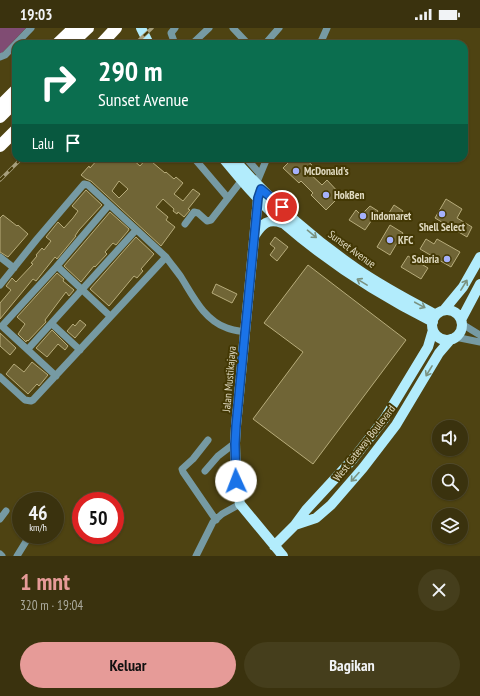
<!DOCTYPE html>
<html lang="id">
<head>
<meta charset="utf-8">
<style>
	:root { --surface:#3a320e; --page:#453e1c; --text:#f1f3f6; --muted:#abaa9e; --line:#544d2e; --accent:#e69b98 }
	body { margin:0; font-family:"PT Sans Narrow",sans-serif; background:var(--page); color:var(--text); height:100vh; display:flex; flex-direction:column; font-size:15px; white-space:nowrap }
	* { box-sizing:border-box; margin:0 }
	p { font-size:13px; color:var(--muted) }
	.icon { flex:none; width:22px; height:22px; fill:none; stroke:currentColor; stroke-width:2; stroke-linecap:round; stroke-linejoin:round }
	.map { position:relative; height:528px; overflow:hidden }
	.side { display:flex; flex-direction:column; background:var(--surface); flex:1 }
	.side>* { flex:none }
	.hud { position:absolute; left:12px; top:12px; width:456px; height:122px; border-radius:12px; box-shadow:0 1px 3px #0004,0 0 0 1px var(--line); background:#0b6e4f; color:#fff; overflow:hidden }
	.buttons { position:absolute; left:432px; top:392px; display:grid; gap:8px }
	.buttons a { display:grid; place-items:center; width:36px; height:36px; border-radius:50%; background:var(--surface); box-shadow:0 1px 3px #0004,0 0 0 1px var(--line); font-size:20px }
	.speed { position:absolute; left:12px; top:464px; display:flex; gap:8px; font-size:20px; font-weight:700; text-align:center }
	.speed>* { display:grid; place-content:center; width:52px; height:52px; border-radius:50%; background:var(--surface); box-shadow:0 1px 3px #0004,0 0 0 1px var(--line); line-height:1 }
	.speed small { font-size:10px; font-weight:400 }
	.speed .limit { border:6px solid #d22; background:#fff; color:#111 }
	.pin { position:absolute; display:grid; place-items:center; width:34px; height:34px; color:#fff; margin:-17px; border:2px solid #fff; border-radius:50%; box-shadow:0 1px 4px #0007 }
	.me { position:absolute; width:44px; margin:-22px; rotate:358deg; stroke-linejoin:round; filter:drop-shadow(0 0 3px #0008) }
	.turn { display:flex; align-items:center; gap:14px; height:84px; padding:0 20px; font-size:18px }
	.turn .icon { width:52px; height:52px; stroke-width:2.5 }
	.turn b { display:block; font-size:28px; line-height:34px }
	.then { display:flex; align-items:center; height:38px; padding:0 20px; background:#0003; gap:8px; font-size:15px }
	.round { display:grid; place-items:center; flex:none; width:42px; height:42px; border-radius:21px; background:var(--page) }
	.headline { display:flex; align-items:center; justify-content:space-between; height:68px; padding:0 20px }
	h1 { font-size:24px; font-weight:800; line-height:30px; color:var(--accent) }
	.action { display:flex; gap:8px; margin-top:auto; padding:8px 20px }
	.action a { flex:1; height:46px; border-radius:24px; background:var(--accent); color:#111; font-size:16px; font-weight:800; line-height:46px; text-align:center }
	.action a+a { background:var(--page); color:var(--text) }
	.status { display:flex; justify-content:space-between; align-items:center; height:28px; padding:0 20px; background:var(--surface); direction:ltr }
	.status svg { height:11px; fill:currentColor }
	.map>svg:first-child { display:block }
	.green { fill:#804c73 }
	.building { fill:#706536; stroke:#b7ac7b; fill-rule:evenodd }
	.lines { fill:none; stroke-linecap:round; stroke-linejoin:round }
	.minor { stroke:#769aa3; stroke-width:7 }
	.major { stroke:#b2ecfc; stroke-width:10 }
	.highway { stroke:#fff; stroke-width:12 }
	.rail-casing { stroke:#a79f7c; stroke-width:3.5 }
	.rail { stroke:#433804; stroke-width:2; stroke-dasharray:6; stroke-linecap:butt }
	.oneway { stroke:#7a9280 }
	.route-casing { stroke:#114b97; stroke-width:10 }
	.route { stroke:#1a73e8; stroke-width:7 }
	.poi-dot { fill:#a5b1fc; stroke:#433804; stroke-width:1.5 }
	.labels { text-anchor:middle; stroke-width:4; stroke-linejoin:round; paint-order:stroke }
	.poi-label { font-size:11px; font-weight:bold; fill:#e0dac1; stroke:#433804; text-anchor:start }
	.street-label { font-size:11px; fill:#e0dac1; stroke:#433804 }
</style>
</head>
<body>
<div class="status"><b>19:03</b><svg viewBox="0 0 49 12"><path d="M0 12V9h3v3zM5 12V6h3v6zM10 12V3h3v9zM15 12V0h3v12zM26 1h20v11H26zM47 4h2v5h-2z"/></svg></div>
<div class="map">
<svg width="480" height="528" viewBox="0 0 480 528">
	<rect width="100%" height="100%" fill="#4e4312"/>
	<!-- green -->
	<path class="green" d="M0,0H26L0,27Z"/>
	<!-- building -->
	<path class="building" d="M99,130H102L107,134L110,130H131L140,138L147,130H150L153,132L152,134L165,145L166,144L174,151L176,149L183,155L174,166L183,173L193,161L200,166L188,181L190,182L184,189L178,184L177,186L173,183L174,181L163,171L156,179L168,189L166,192L175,199L161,218L91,153L86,151L81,147L89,138L90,140ZM119,153L128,161L119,170L112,163Z
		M293,130H304L312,137L307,143L322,157L327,152L341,167L326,182L311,167L313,165L301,153L299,155L283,140Z
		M86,162L102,177L79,202L75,208H76L57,231L55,229L36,253L33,251L0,291V275L11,262L6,258L12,250L16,254L33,236L31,235L37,228L36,227L42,220L44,222L51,213L46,209L58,194L64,200L73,190L78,183L72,178Z
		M446,171L462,181L457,190L472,199L467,209L435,190Z
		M394,177L403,183L398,190L389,185Z
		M370,178L378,183L365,202L349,192L356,182L361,187Z
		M110,184L129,201L128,203L116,217L113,215L105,224L107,226L95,239L94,238L81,254L64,238Z
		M3,187L17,198L18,197L28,206L8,229L0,224V190Z
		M390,197L403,205L390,227L377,219Z
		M136,209L154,226L141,241L143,243L137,250L134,248L109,278L90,261Z
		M275,209L288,219L277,233L270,227L275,220L270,216Z
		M426,211L434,216L437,211L460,224L451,239L420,221Z
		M408,228L428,240L421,251L401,239Z
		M308,237L406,312L313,436L253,391L303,324L264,295Z
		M57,245L64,251L63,253L74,262L69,268L66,264L45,292L46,294L28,313L27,312L26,314L18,306L25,296L17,289Z
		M216,256L237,266L232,275L212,265Z
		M80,292L86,297L75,310L67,303L73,296L75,298Z
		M52,302L68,318L65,322L58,316L47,329L36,320Z
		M0,305L16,320L10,327L0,318Z
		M32,334L48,347L39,358L37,356L28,366L6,346L14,336L24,344Z"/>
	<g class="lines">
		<!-- minor -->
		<path class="minor" d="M233,0L248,16
			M175,16L171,5L175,0
			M192,16L209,0
			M265,16L279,0
			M320,16L327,0
			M0,29L5,27L31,0
			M194,130L228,170
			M246,130L260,146
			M255,159L267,130
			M185,196L194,184L198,185L207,193L211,192L242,152
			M0,229L14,240
			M57,238L110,288
			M0,257L37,211L84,156L88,157L166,229
			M52,296L80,322
			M462,296L480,307
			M455,309L480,314
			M28,321L136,202
			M56,348L2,298L57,238L109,177
			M0,349L25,372L31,373L33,372L166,229C171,236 176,242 181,249C193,268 204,292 227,300C232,302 239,303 245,304
			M208,412L193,431L182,441L183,444L216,492
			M205,443L218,428L235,415
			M0,491L6,483
			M0,526L2,528
			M17,528L30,507
			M196,528L213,494L222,486L240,476"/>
		<!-- major -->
		<path class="major" d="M141,0L149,16
			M223,130C242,153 261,176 283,195C328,234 379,267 433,294
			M233,130C267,169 307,206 350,236C377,256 407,271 436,287
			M261,161L258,170L236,398L235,415L236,453L240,476L283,528
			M255,207C262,196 268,190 282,195
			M444,282L463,259L480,229
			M432 297a15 15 0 1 1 30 0a15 15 0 1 1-30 0Z
			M461,292L480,256
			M295,497L316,490L331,477L363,440L396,397L439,325L451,311
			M274,518L295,497L306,482L353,431L385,390L428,319L433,302"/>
		<!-- highway -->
		<path class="highway" d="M57,16L74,0
			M71,16L88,0
			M101,16L116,0
			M0,78L16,62
			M0,89L14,75
			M0,118L16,102"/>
		<defs>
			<path id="rail" d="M135,16L152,0
				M0,152L22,130"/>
		</defs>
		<!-- rail casing -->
		<use href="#rail" class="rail-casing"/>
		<!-- rail -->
		<use href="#rail" class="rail"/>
	</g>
	<!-- one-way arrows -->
	<defs><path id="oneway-shaft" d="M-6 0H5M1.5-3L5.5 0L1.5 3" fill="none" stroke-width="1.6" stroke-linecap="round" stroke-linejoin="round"/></defs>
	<g class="oneway">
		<use href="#oneway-shaft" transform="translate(312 206) rotate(40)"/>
		<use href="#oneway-shaft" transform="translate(362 254) rotate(-149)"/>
		<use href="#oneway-shaft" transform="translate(464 257) rotate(-58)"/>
		<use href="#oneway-shaft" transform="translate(420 277) rotate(28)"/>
		<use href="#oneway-shaft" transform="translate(429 343) rotate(121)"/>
		<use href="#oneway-shaft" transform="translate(355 449) rotate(132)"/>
	</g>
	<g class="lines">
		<defs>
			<path id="route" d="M236,453L235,416L236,398L258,170L261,161L282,179"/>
		</defs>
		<!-- route casing -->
		<use href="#route" class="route-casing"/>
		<!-- route -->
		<use href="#route" class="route"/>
	</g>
	<!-- markers -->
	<g class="poi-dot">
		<circle cx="296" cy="143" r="4"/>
		<circle cx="326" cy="167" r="4"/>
		<circle cx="442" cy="186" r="4"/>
		<circle cx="363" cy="188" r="4"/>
		<circle cx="390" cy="212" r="4"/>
		<circle cx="447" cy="231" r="4"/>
	</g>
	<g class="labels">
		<!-- poi labels -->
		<g class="poi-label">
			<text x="304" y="147">McDonald's</text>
			<text x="334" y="171">HokBen</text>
			<text x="371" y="192">Indomaret</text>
			<text x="442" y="203" text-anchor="middle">Shell Select</text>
			<text x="398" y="216">KFC</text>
			<text x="439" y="235" text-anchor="end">Solaria</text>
		</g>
		<!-- street labels -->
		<g class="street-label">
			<text transform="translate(352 221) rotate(36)" y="4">Sunset Avenue</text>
			<text transform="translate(229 351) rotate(-85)" y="4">Jalan Mustikajaya</text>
			<text transform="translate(364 415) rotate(-52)" y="4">West Gateway Boulevard</text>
		</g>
	</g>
</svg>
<div class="buttons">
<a><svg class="icon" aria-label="sound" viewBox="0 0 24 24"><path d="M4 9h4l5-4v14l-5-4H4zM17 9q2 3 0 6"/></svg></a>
<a><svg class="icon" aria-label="search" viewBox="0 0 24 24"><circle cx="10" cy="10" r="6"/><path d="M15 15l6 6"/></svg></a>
<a><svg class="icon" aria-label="layers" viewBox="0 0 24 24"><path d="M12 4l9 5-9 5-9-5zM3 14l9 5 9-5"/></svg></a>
</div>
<div class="speed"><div>46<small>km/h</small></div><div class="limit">50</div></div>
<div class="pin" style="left:282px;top:179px;background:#d93025"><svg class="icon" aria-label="arrive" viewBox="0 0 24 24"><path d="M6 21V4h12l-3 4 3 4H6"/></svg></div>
<svg class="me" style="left:236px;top:453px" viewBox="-20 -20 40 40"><circle r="19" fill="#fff"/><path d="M0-13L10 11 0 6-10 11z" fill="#1a73e8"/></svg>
<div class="hud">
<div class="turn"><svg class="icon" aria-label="right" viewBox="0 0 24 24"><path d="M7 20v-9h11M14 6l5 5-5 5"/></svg><div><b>290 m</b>Sunset Avenue</div></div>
<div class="then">Lalu<svg class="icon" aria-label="arrive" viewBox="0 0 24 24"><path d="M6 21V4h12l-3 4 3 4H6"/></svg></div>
</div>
</div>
<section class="side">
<div class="headline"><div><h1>1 mnt</h1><p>320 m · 19:04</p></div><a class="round"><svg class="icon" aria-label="close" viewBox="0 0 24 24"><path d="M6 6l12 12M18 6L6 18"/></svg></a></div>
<div class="action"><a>Keluar</a><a>Bagikan</a></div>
</section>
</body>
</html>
